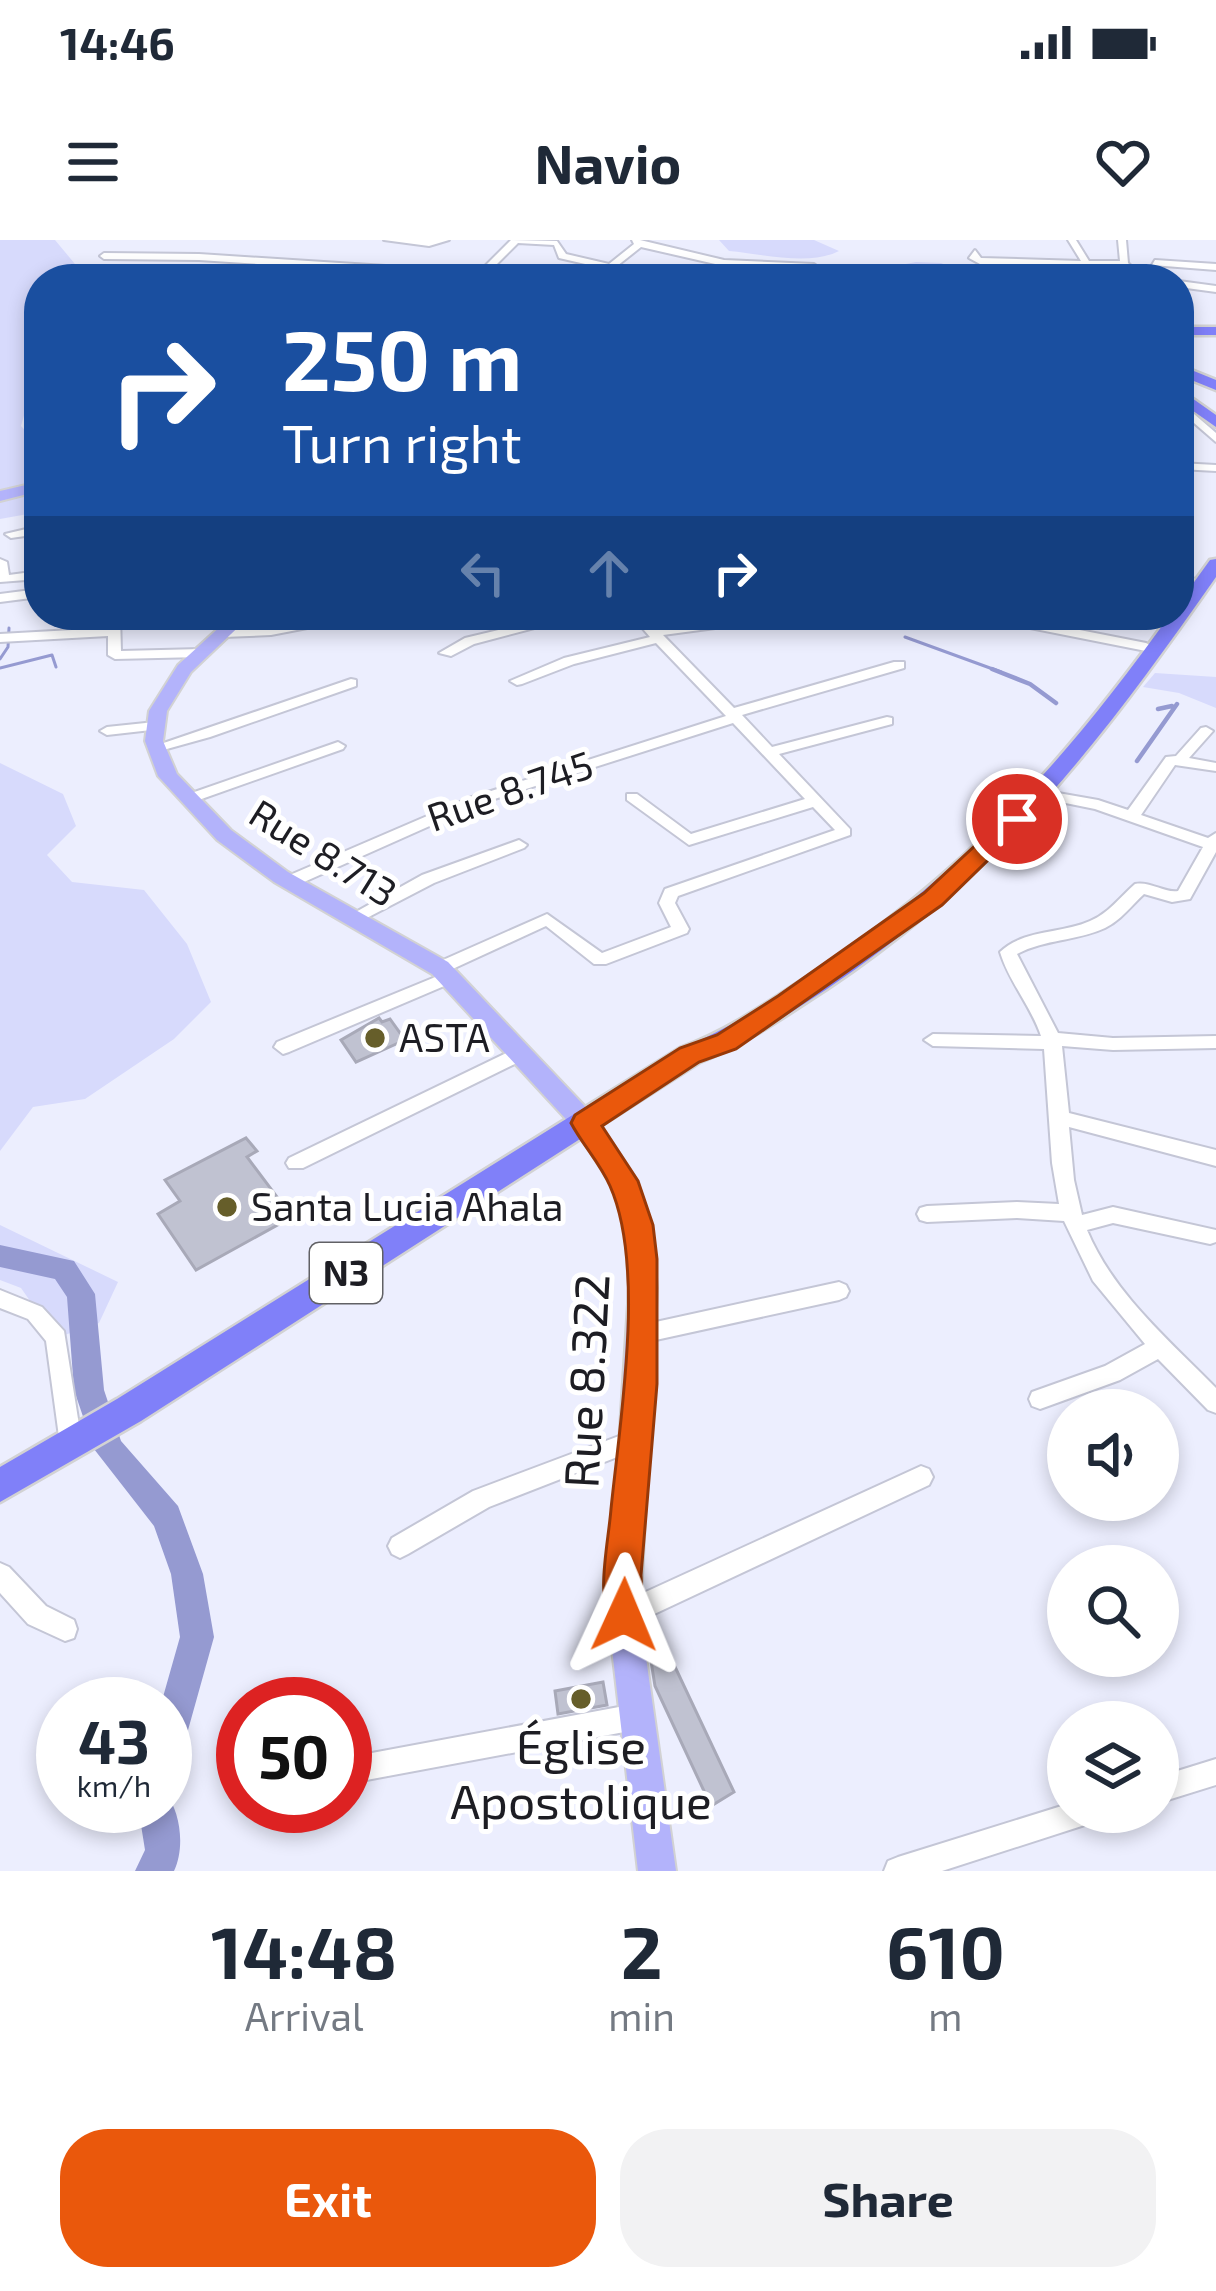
<!DOCTYPE html>
<html lang="en">
<head>
<meta charset="utf-8">
<style>
	:root { --surface:#fff; --page:#f2f2f3; --text:#1f2937; --muted:#747a83; --accent:#ea580c }
	body { margin:0; font-family:"Exo 2",sans-serif; background:var(--page); color:var(--text); height:100vh; display:flex; flex-direction:column; font-size:45px; white-space:nowrap }
	* { box-sizing:border-box; margin:0 }
	p { font-size:39px; color:var(--muted) }
	.icon { flex:none; width:66px; height:66px; fill:none; stroke:currentColor; stroke-width:2; stroke-linecap:round; stroke-linejoin:round }
	.map { position:relative; height:1631px; overflow:hidden }
	.side { display:flex; flex-direction:column; background:var(--surface); flex:1 }
	.side>* { flex:none }
	.guide { position:absolute; left:24px; top:24px; width:1170px; height:366px; border-radius:48px; box-shadow:0 6px 18px #0003; background:#1a4fa0; color:#fff; overflow:hidden }
	.buttons { position:absolute; left:1047px; top:1149px; display:grid; gap:24px }
	.buttons a { display:grid; place-items:center; width:132px; height:132px; border-radius:50%; background:var(--surface); box-shadow:0 6px 18px #0003; font-size:60px }
	.speed { position:absolute; left:36px; top:1437px; display:flex; gap:24px; font-size:60px; font-weight:700; text-align:center }
	.speed>* { display:grid; place-content:center; width:156px; height:156px; border-radius:50%; background:var(--surface); box-shadow:0 6px 18px #0003; line-height:1 }
	.speed small { font-size:30px; font-weight:400 }
	.speed .limit { border:18px solid #d22; background:#fff; color:#111 }
	.pin { position:absolute; display:grid; place-items:center; width:102px; height:102px; color:#fff; margin:-51px; border:6px solid #fff; border-radius:50%; box-shadow:0 3px 12px #0007 }
	.me { position:absolute; width:132px; margin:-66px; rotate:1deg; stroke-linejoin:round; filter:drop-shadow(0 0 9px #0008) }
	.turn { display:flex; align-items:center; gap:42px; height:252px; padding:0 60px; font-size:54px }
	.turn .icon { width:156px; height:156px; stroke-width:2.5 }
	.turn b { display:block; font-size:84px; line-height:102px }
	.lanes { display:flex; align-items:center; height:114px; padding:0 60px; background:#0003; justify-content:center; gap:60px; direction:ltr }
	.lanes .off { opacity:.35 }
	.eta { display:flex; justify-content:space-evenly; align-items:center; height:204px; text-align:center }
	.eta b { font-size:72px; font-weight:700; line-height:84px }
	.primary-button { display:flex; gap:24px; margin-top:auto; padding:24px 60px }
	.primary-button a { flex:1; height:138px; border-radius:48px; background:var(--accent); color:#fff; font-size:48px; font-weight:700; line-height:138px; text-align:center }
	.primary-button a+a { background:var(--page); color:var(--text) }
	.status { display:flex; justify-content:space-between; align-items:center; height:84px; padding:0 60px; background:var(--surface); direction:ltr }
	.status svg { height:33px; fill:currentColor }
	header { display:flex; justify-content:space-between; align-items:center; height:156px; padding:0 60px; background:var(--surface); font-size:54px; font-weight:700 }
	.map>svg:first-child { display:block }
	.green { fill:#d7dafc }
	.lines { fill:none; stroke-linecap:round; stroke-linejoin:round }
	.stream-far1 { stroke:#959ad1; stroke-width:3 }
	.stream { stroke:#959ad1; stroke-width:4.5 }
	.river { fill:#959ad1; fill-rule:evenodd }
	.building { fill:#c0c2d1; stroke:#a8a9b8; stroke-width:3 }
	.minor-casing { stroke:#c4c6d6; stroke-width:4 }
	.major-casing { stroke:#d2d2d3; stroke-width:4 }
	.highway-casing { stroke:#d2d2d3; stroke-width:5 }
	.minor { fill:#fff; fill-rule:evenodd }
	.major { fill:#b3b3fb; fill-rule:evenodd }
	.highway { fill:#8080f9; fill-rule:evenodd }
	.route { fill:#ea580c; stroke:#983908; stroke-width:3 }
	.poi-dot { fill:#665e2a; stroke:#fff; stroke-width:4.5 }
	.labels { text-anchor:middle; stroke-width:10; stroke-linejoin:round; paint-order:stroke }
	.shield { fill:#fff; stroke:#616165; stroke-width:3 }
	.shield-label { font-size:36px; font-weight:bold; fill:#1d1d23 }
	.street-label { font-size:39px; fill:#1d1d23; stroke:#fff }
	.poi-label { font-size:39px; fill:#1d1d23; stroke:#fff; text-anchor:start }
	.near-street-label { font-size:48px; fill:#1d1d23; stroke:#fff }
	.near-poi-label { font-size:48px; fill:#1d1d23; stroke:#fff }
</style>
</head>
<body>
<div class="status"><b>14:46</b><svg viewBox="0 0 49 12"><path d="M0 12V9h3v3zM5 12V6h3v6zM10 12V3h3v9zM15 12V0h3v12zM26 1h20v11H26zM47 4h2v5h-2z"/></svg></div>
<header><svg class="icon" aria-label="menu" viewBox="0 0 24 24"><path d="M4 6h16M4 12h16M4 18h16"/></svg>Navio<svg class="icon" aria-label="heart" viewBox="0 0 24 24"><path d="M12 20l-8-8c-3-5 5-10 8-4 3-6 11-1 8 4z"/></svg></header>
<div class="map">
<svg width="1216" height="1631" viewBox="0 0 1216 1631">
	<rect width="100%" height="100%" fill="#eceefe"/>
	<!-- green -->
	<path class="green" d="M0,0H55L80,30L106,39H39V156L29,158L21,186L39,205V272L0,279Z
		M719,0H814L839,11C810,26 762,14 729,11Z
		M916,22L941,23L963,32L961,39L807,37L810,32L880,29Z
		M1155,433L1216,437V468L1179,453L1143,447Z
		M0,523L63,554L76,586L47,615L72,642L144,650L187,704L211,762L174,799L85,859L33,867L0,911Z
		M0,985L118,1042L99,1083L56,1098L21,1048L0,1040Z"/>
	<g class="lines">
		<!-- stream-far1 -->
		<path class="stream-far1" d="M905,397L1001,432
			M0,419L8,407L9,388
			M0,428L52,415L56,427"/>
		<!-- stream -->
		<path class="stream" d="M992,429L1030,444L1056,463
			M1158,469L1172,466
			M1137,521L1177,464"/>
		<!-- river -->
		<path class="river" d="M0,1005L74,1021L95,1054L104,1150L121,1201L178,1266L203,1334L214,1397L183,1508L177,1520L165,1526V1464H161L180,1397L171,1334L154,1286L94,1209L74,1150L67,1057L55,1039L0,1027Z
			M165,1552C181,1572 185,1608 174,1631H135L145,1610L138,1566H165Z"/>
	</g>
	<!-- building -->
	<path class="building" d="M379,778L382,782L390,779L405,800L356,822L341,800Z
		M246,898L257,911L247,917L292,977L196,1030L158,974L180,961L165,940Z
		M668,1412L734,1552L711,1566L655,1446L651,1421Z
		M603,1442L607,1465L558,1474L555,1451Z"/>
	<g class="lines">
		<defs>
			<path id="minor" d="M384,0H449L429,6Z
				M511,0L557,1L566,14L609,24L634,4L632,0H640L724,20L814,24L818,27L814,30L724,26L641,7L617,26L666,39H651L559,18L554,5L518,3L482,39L199,20L104,19L100,16L104,13L199,14L479,32Z
				M1068,0H1076L1089,21H1120L1118,0H1126L1128,23L1144,39H1135L1122,27L980,24L969,18L975,10L981,18L1081,21Z
				M1155,20L1216,24V30L1152,25Z
				M1179,41L1216,46V52L1179,47Z
				M1179,161L1216,193V202L1179,170Z
				M1179,223L1216,225V231L1179,229Z
				M39,286V294L11,298L5,294Z
				M0,319L7,322L9,335L39,331V339L0,342Z
				M1179,332L1195,339L1189,343L1179,340Z
				M39,349V357L0,362V354Z
				M108,375H120L121,411L201,409L208,413L201,417L115,419L108,415V396L0,402V394L108,388Z
				M334,375H360L354,379L271,395L223,397L217,393L223,389L271,387Z
				M562,375H584L474,404L451,416L439,413L465,398Z
				M631,375H644L657,389L703,380L788,375L782,379L663,395L734,468L894,422H904V428L742,475L772,507L887,477L892,478V484L779,514L850,589V595L678,656L675,663L689,689L687,693L606,724H594L546,686L446,732H434L432,728L434,724L547,674L602,713L671,687L659,663L665,649L835,590L813,567L689,605L627,560V554H637L691,594L805,559L733,483L479,564L295,646H283L281,642L283,638L469,558L726,476L656,403L574,424L522,444L517,445L510,441L564,418L650,397Z
				M978,375H1003L1146,403L1153,407L1146,411L984,379Z
				M351,439L356,440V446L210,497L156,512L149,508Z
				M155,482L160,483V489L107,495L100,491L107,487Z
				M1206,487L1213,491L1189,518L1216,523V531L1175,525L1141,575L1208,598L1216,593V612L1190,659L1172,662L1144,654C1131,666 1121,680 1105,688C1077,701 1045,699 1017,714L1058,793L1113,798L1216,796V808L1113,810L1062,806L1069,873L1216,910V926L1069,887L1074,940L1082,975L1113,967L1216,990V1002L1210,1004L1113,983L1087,990C1113,1053 1169,1100 1216,1148V1173L1208,1170L1158,1119L1120,1140L1040,1169L1032,1166L1029,1159L1032,1152L1105,1126L1145,1104L1093,1041L1064,981L1017,978L927,982L920,980L917,974L920,968L927,966L1017,962L1059,964L1052,923L1044,809L933,806L924,800L933,794L1041,796C1031,766 1009,742 1000,712C1024,689 1061,694 1090,681C1109,673 1120,657 1135,644C1150,641 1164,653 1178,651L1203,607L1095,569L1041,558L1034,554L1041,550L1098,560L1128,570L1166,517L1176,516L1201,488Z
				M338,502L345,506L343,509L193,562L188,564L181,559L183,556Z
				M519,600L527,605L524,608L434,643L359,682L353,683L345,678L422,635Z
				M450,731L456,733L459,737L456,741L289,812L283,814L274,807L277,802Z
				M521,806L530,813L527,818L303,928H289L286,923L289,918Z
				M839,1042L846,1045L849,1051L846,1057L839,1060L642,1103L634,1101L631,1094L634,1087L642,1085Z
				M0,1050L42,1067L64,1091L82,1204L79,1211L71,1214L63,1211L60,1204L46,1101L28,1079L0,1068Z
				M635,1190L643,1193L646,1200L643,1207L489,1267L408,1314L400,1318L392,1314L388,1306L392,1298L473,1251Z
				M921,1226L929,1229L933,1237L929,1245L633,1384L624,1387L615,1384L612,1375L615,1366Z
				M0,1323L9,1327L46,1366L74,1380L77,1389L74,1398L65,1401L28,1384L0,1353Z
				M635,1464L644,1468L648,1477L644,1486L635,1490L345,1544V1518Z
				M1216,1519V1545L1158,1563V1537Z
				M1068,1564V1572H1098L1094,1582L942,1631H884L888,1621L898,1617Z"/>
			<path id="major" d="M39,242V251L0,261V251Z
				M233,375H251L191,432L167,471L163,501L177,534L231,590L288,632L448,722L594,876L632,934L651,985L657,1048L640,1375L676,1631H638L608,1375L629,1048L625,985L611,944L576,890L432,734L274,642L217,600L158,536L145,501L149,471L178,425Z"/>
			<path id="highway" d="M1179,87H1216V95H1179Z
				M1179,125L1216,140V150L1179,135Z
				M1179,149L1216,175V187L1179,161Z
				M1216,319V337C1097,507 1002,631 827,749C785,776 746,804 700,822L141,1181L0,1262V1227L117,1159L680,808C727,791 767,763 808,736C963,635 1063,524 1170,375H1179V363L1210,320Z"/>
		</defs>
		<!-- minor casing -->
		<use href="#minor" class="minor-casing"/>
		<!-- major casing -->
		<use href="#major" class="major-casing"/>
		<!-- highway casing -->
		<use href="#highway" class="highway-casing"/>
		<!-- minor -->
		<use href="#minor" class="minor"/>
		<!-- major -->
		<use href="#major" class="major"/>
		<!-- highway -->
		<use href="#highway" class="highway"/>
	</g>
	<!-- route -->
	<path class="route" d="M1017,572L1028,579L1025,584L942,665L736,809L699,822L602,886L638,941L653,985L657,1019V1144L641,1335L643,1375L637,1388L624,1394L611,1388C596,1353 608,1306 611,1269C620,1180 646,1027 610,946C600,923 582,904 571,883L575,875L680,808L717,795L778,756L924,653L1009,574Z"/>
	<!-- markers -->
	<g class="poi-dot">
		<circle cx="375" cy="798" r="12"/>
		<circle cx="227" cy="967" r="12"/>
		<circle cx="581" cy="1459" r="12"/>
	</g>
	<g class="labels">
		<!-- shield labels -->
		<rect class="shield" x="310" y="1003" width="72" height="60" rx="9"/>
		<g class="shield-label">
			<text x="346" y="1046">N3</text>
		</g>
		<!-- street labels -->
		<g class="street-label">
			<text transform="translate(510 551) rotate(-19)" y="14">Rue 8.745</text>
			<text transform="translate(323 613) rotate(32)" y="14">Rue 8.713</text>
		</g>
		<!-- poi labels -->
		<g class="poi-label">
			<text x="399" y="812">ASTA</text>
			<text x="251" y="981">Santa Lucia Ahala</text>
		</g>
		<!-- near-street labels -->
		<g class="near-street-label">
			<text transform="translate(587 1141) rotate(-87)" y="17">Rue 8.322</text>
		</g>
		<!-- near-poi labels -->
		<g class="near-poi-label">
			<text x="581" y="1524">Église<tspan x="581" dy="55">Apostolique</tspan></text>
		</g>
	</g>
</svg>
<div class="buttons">
<a><svg class="icon" aria-label="sound" viewBox="0 0 24 24"><path d="M4 9h4l5-4v14l-5-4H4zM17 9q2 3 0 6"/></svg></a>
<a><svg class="icon" aria-label="search" viewBox="0 0 24 24"><circle cx="10" cy="10" r="6"/><path d="M15 15l6 6"/></svg></a>
<a><svg class="icon" aria-label="layers" viewBox="0 0 24 24"><path d="M12 4l9 5-9 5-9-5zM3 14l9 5 9-5"/></svg></a>
</div>
<div class="speed"><div>43<small>km/h</small></div><div class="limit">50</div></div>
<div class="pin" style="left:1017px;top:579px;background:#d93025"><svg class="icon" aria-label="arrive" viewBox="0 0 24 24"><path d="M6 21V4h12l-3 4 3 4H6"/></svg></div>
<svg class="me" style="left:624px;top:1375px" viewBox="-20 -20 40 40"><path d="M0-17L14 15 0 8-14 15z" fill="#ea580c" stroke="#fff" stroke-width="4"/></svg>
<div class="guide">
<div class="turn"><svg class="icon" aria-label="right" viewBox="0 0 24 24"><path d="M7 20v-9h11M14 6l5 5-5 5"/></svg><div><b>250 m</b>Turn right</div></div>
<div class="lanes"><svg class="icon off" aria-label="left" viewBox="0 0 24 24"><path d="M17 20v-9H6M10 6l-5 5 5 5"/></svg><svg class="icon off" aria-label="ahead" viewBox="0 0 24 24"><path d="M12 20V5M6 11l6-6 6 6"/></svg><svg class="icon" aria-label="right" viewBox="0 0 24 24"><path d="M7 20v-9h11M14 6l5 5-5 5"/></svg></div>
</div>
</div>
<section class="side">
<div class="eta">
<div><b>14:48</b><p>Arrival</p></div>
<div><b>2</b><p>min</p></div>
<div><b>610</b><p>m</p></div>
</div>
<div class="primary-button"><a>Exit</a><a>Share</a></div>
</section>
</body>
</html>
